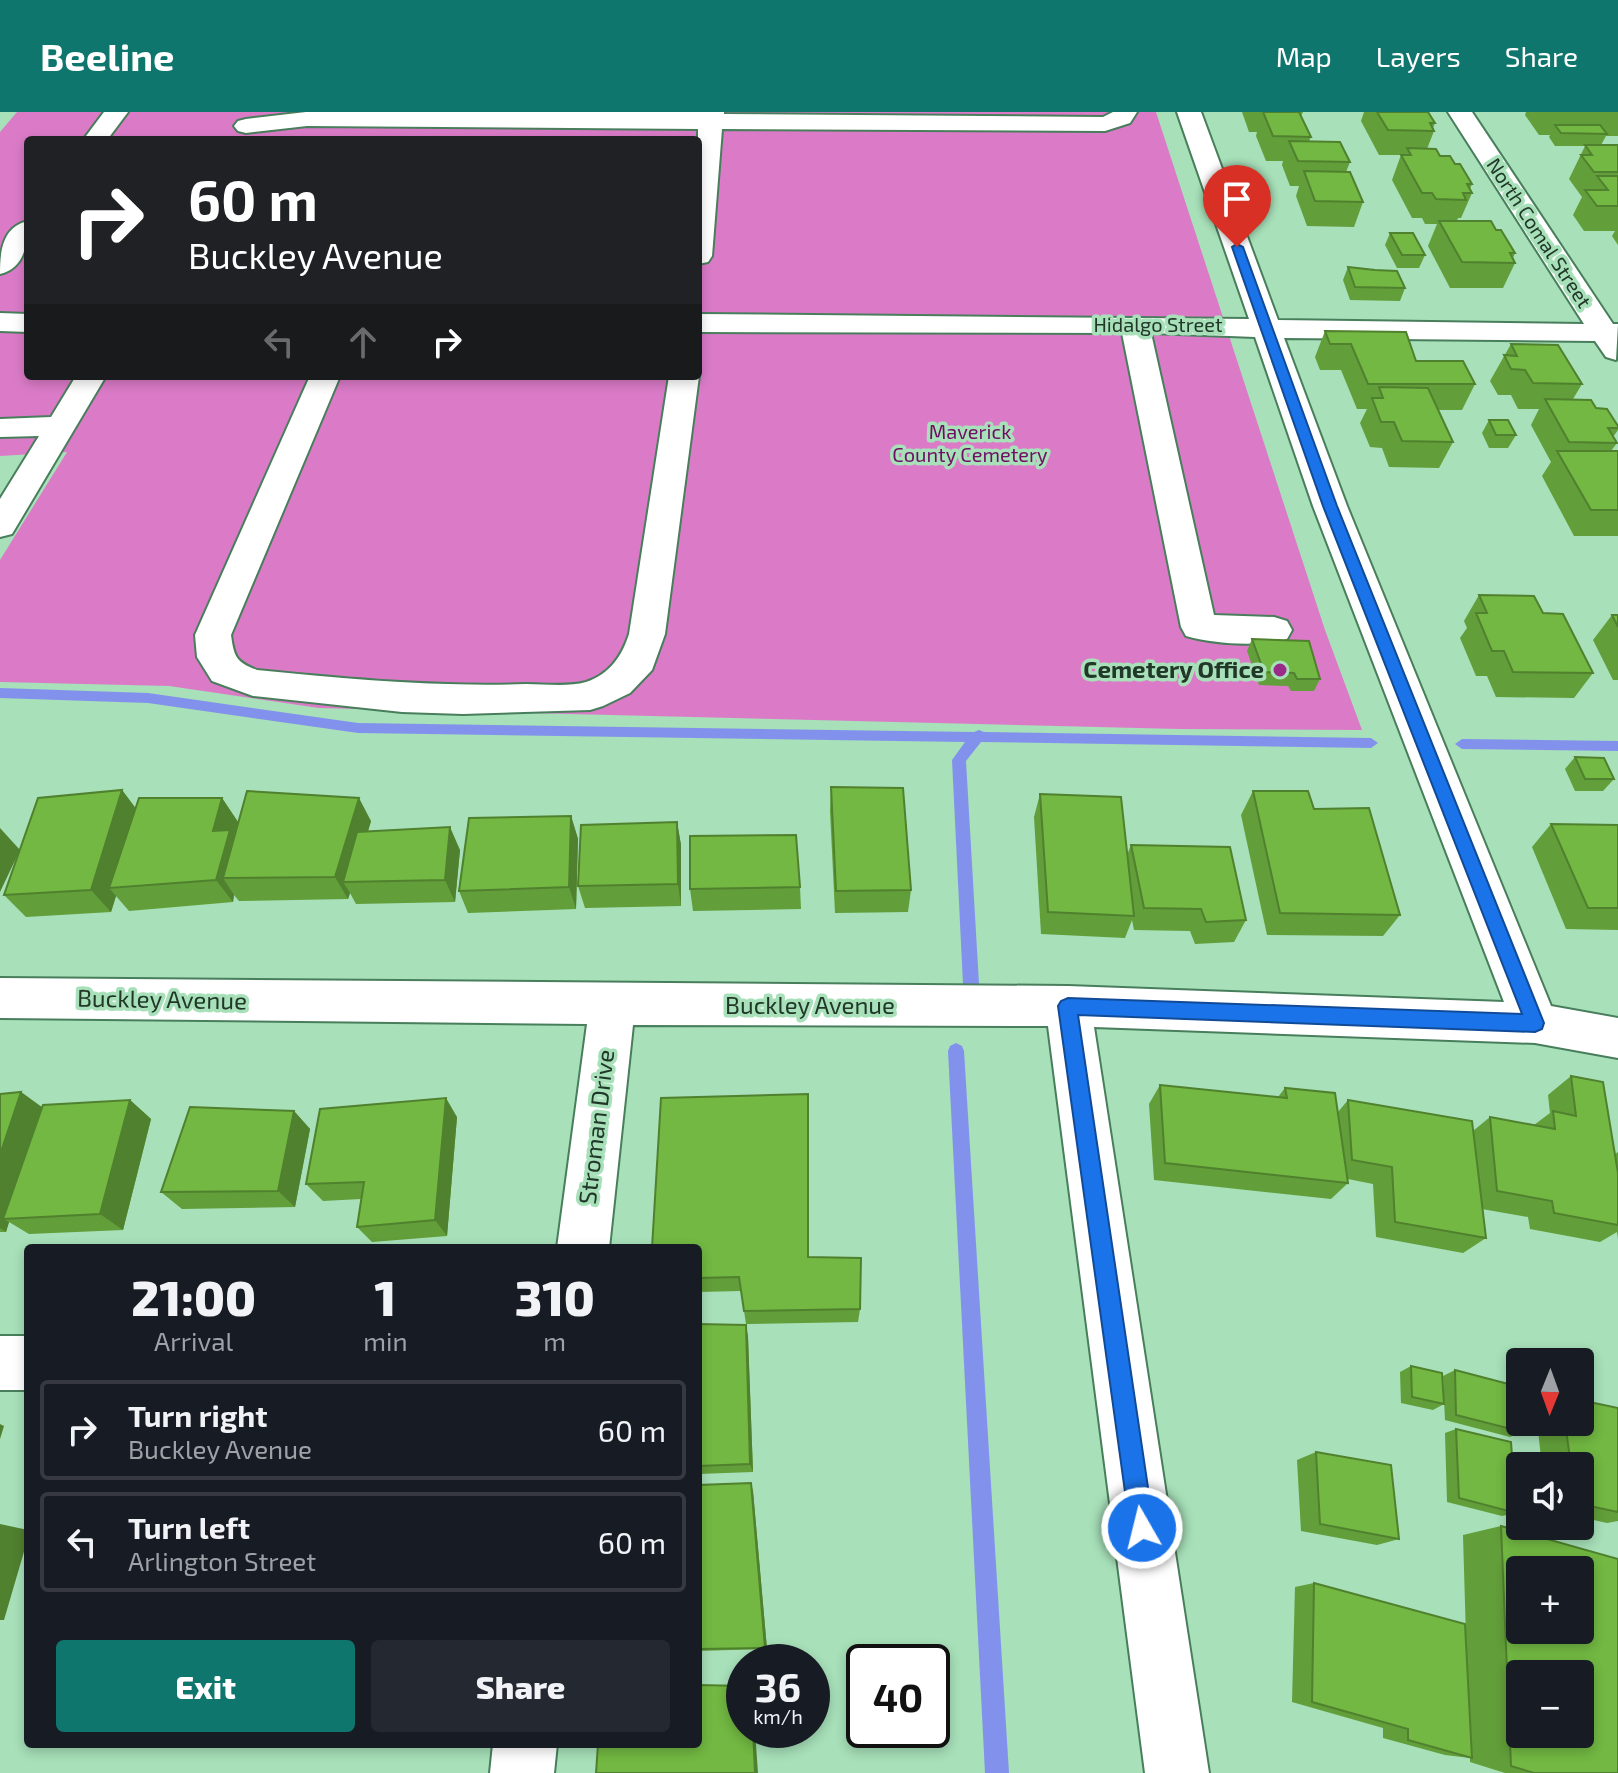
<!DOCTYPE html>
<html lang="en">
<head>
<meta charset="utf-8">
<style>
	:root { --surface:#171b24; --page:#242831; --text:#f1f3f6; --muted:#9ea1a6; --line:#363941; --accent:#0f766e }
	body { margin:0; font-family:"Exo 2",sans-serif; background:var(--page); color:var(--text); height:100vh; display:flex; flex-direction:column; font-size:30px; white-space:nowrap }
	* { box-sizing:border-box; margin:0 }
	p { font-size:26px; color:var(--muted) }
	.icon { flex:none; width:44px; height:44px; fill:none; stroke:currentColor; stroke-width:2; stroke-linecap:round; stroke-linejoin:round }
	.map { position:relative; flex:1; overflow:hidden }
	.side { position:absolute; left:24px; top:1132px; width:678px; height:504px; display:flex; flex-direction:column; background:var(--surface); border-radius:8px; box-shadow:0 4px 12px #0003 }
	.side>* { flex:none }
	.guide { position:absolute; left:24px; top:24px; width:678px; height:244px; border-radius:8px; box-shadow:0 4px 12px #0003; background:#202124; color:#fff; overflow:hidden }
	.needle { width:52px; rotate:181deg }
	.tools { position:absolute; left:1506px; top:1236px; display:grid; gap:16px }
	.tools a { display:grid; place-items:center; width:88px; height:88px; border-radius:8px; background:var(--surface); box-shadow:0 4px 12px #0003; font-size:40px }
	.speed { position:absolute; left:726px; top:1532px; display:flex; gap:16px; font-size:40px; font-weight:700; text-align:center }
	.speed>* { display:grid; place-content:center; width:104px; height:104px; border-radius:50%; background:var(--surface); box-shadow:0 4px 12px #0003; line-height:1 }
	.speed small { font-size:20px; font-weight:400 }
	.speed .limit { border:4px solid #111; border-radius:12px; background:#fff; color:#111 }
	.pin { position:absolute; display:grid; place-items:center; width:68px; height:68px; color:#fff; margin:-82px -34px; border-radius:50% 50% 50% 0; rotate:-45deg; box-shadow:0 0 8px #0007 }
	.pin .icon { rotate:45deg }
	.me { position:absolute; width:88px; margin:-44px; rotate:352deg; stroke-linejoin:round; filter:drop-shadow(0 0 6px #0008) }
	.turn { display:flex; align-items:center; gap:28px; height:168px; padding:0 32px; font-size:36px }
	.turn .icon { width:104px; height:104px; stroke-width:2.5 }
	.turn b { display:block; font-size:56px; line-height:68px }
	.lanes { display:flex; align-items:center; height:76px; padding:0 32px; background:#0003; justify-content:center; gap:40px; direction:ltr }
	.lanes .off { opacity:.35 }
	.eta { display:flex; justify-content:space-evenly; align-items:center; height:136px; text-align:center }
	.eta b { font-size:48px; font-weight:800; line-height:56px }
	.cta { display:flex; gap:16px; margin-top:auto; padding:16px 32px }
	.cta a { flex:1; height:92px; border-radius:8px; background:var(--accent); color:#fff; font-size:32px; font-weight:800; line-height:92px; text-align:center }
	.cta a+a { background:var(--page); color:var(--text) }
	ul { padding:0; list-style:none }
	li { display:flex; align-items:center; gap:24px; height:100px; margin:0 16px 12px; padding:0 16px; border:4px solid var(--line); border-radius:8px }
	li div { flex:1 }
	li b { display:block; font-size:30px }
	li em { font-style:normal }
	header { display:flex; align-items:center; gap:48px; box-sizing:border-box; height:112px; padding:0 40px; background:var(--accent); color:#fff }
	header strong { font-size:38px }
	nav { display:flex; gap:44px; margin-inline-start:auto; font-size:28px }
	.map>svg:first-child { display:block }
	.green { fill:#db7bc8; fill-rule:evenodd }
	.lines { fill:none; stroke-linecap:round; stroke-linejoin:round }
	.stream { fill:#8292ec; fill-rule:evenodd }
	.minor-casing { stroke:#487e5b; stroke-width:4 }
	.minor { fill:#fff; fill-rule:evenodd }
	.wall { fill:#629e39 }
	.shaded-wall { fill:#50812e }
	.building { fill:#72b842; stroke:#50812e; stroke-width:2; fill-rule:evenodd }
	.route { fill:#1a73e8; stroke:#114b97; stroke-width:2 }
	.poi-dot { fill:#9a2b89; stroke:#a7e0b9; stroke-width:3 }
	.labels { text-anchor:middle; stroke-width:7; stroke-linejoin:round; paint-order:stroke }
	.far-street-label { font-size:20px; fill:#213829; stroke:#a7e0b9 }
	.far-park-label { font-size:20px; fill:#700d63; stroke:#a7e0b9 }
	.poi-label { font-size:24px; font-weight:bold; fill:#213829; stroke:#a7e0b9; text-anchor:end }
	.street-label { font-size:24px; fill:#213829; stroke:#a7e0b9 }
</style>
</head>
<body>
<header>
<strong>Beeline</strong>
<nav><a>Map</a><a>Layers</a><a>Share</a></nav>
</header>
<div class="map">
<svg width="1618" height="1661" viewBox="0 0 1618 1661">
	<rect width="100%" height="100%" fill="#a7e0b9"/>
	<!-- green -->
	<path class="green" d="M17,0H1156L1325,518L1362,618L1179,617L319,596L169,574L0,570V448L67,340L0,344V20ZM28,28H698V264H28Z"/>
	<g class="lines">
		<!-- stream -->
		<path class="stream" d="M0,576L148,581L358,611L974,620L979,618L984,620L1371,626L1378,631L1371,636L981,630L966,649L979,872L977,877L971,879L965,877L963,872L952,648L965,630L358,621L148,591L0,586Z
			M1462,627L1618,629V639L1462,637L1455,632Z
			M956,931L962,934L964,939L1009,1661H985L948,939L950,934Z"/>
		<defs>
			<path id="minor" d="M104,0H128L107,28H83Z
				M306,0H724V2L1103,5L1113,0H1137L1130,11L1105,19L722,17L712,144L708,150L698,152V17L307,14L246,21L238,19L234,14L238,9L246,7Z
				M1177,0H1201L1278,208L1584,212L1448,0H1472L1613,212H1618L1616,248L1606,245L1595,229L1284,226L1347,394L1551,894L1618,906V946L1535,931L1094,915L1209,1661H1145L1048,914L633,913L609,1136H557L587,912L0,906V866L1068,874L1504,890L1313,394L1255,225L1151,221L1214,503L1274,505L1287,509L1292,518L1287,527C1259,535 1214,532 1186,524L1181,515L1122,221L698,220V202L1249,207Z
				M28,109C28,131 25,156 0,162C0,140 2,115 28,109Z
				M0,201L28,202V220L0,219Z
				M698,263L699,264L665,522L652,558L630,581L603,594L590,598L463,602L402,600L253,584L212,569L197,545L195,523L310,264H340L231,523C234,545 236,550 257,558C347,567 435,575 526,572C544,572 569,575 586,570C610,562 622,544 629,522L669,264Z
				M76,264H106L12,422L0,425V387L39,324L0,325V307L51,305Z
				M0,1224H28V1278H0Z
				M493,1632H557L554,1661H490Z"/>
		</defs>
		<!-- minor casing -->
		<use href="#minor" class="minor-casing"/>
		<!-- minor -->
		<use href="#minor" class="minor"/>
	</g>
	<!-- wall -->
	<path class="wall" d="M1242,0H1303L1301,4L1311,25L1309,29L1350,50L1346,60L1363,90L1354,115L1307,114L1296,84L1299,74H1290L1282,53L1283,49H1266L1256,24L1257,20H1249Z
		M1364,0H1428L1435,11L1433,16L1434,19L1427,37L1455,52L1472,72L1470,77L1472,81L1461,106H1458L1457,109L1496,118L1515,141L1513,146L1515,151L1503,176H1450L1428,134L1437,112H1425L1422,106H1412L1392,68L1401,43H1404H1379L1361,9Z
		M1526,0H1618V24H1606L1601,33H1618V133L1612,124L1615,119H1584L1573,103L1582,85L1569,67L1585,34H1555L1549,25L1550,23H1539L1525,3Z
		M1390,121L1425,143L1419,156H1397L1385,133Z
		M1348,155L1405,176L1400,189L1350,188L1343,168Z
		M1325,219L1416,249L1475,272L1462,298H1438L1453,330L1439,356L1389,355L1382,336L1370,335L1360,311L1367,297H1357L1341,258H1320L1315,245Z
		M1511,232L1582,272L1573,287L1596,296L1618,314V318L1613,325L1617,331L1611,339H1618V424H1574L1542,364L1551,350L1531,313L1539,297H1518L1511,283H1498L1490,269Z
		M1489,308L1516,323L1508,336H1489L1482,321Z
		M1479,483L1543,501L1593,561L1574,586L1496,585L1487,564H1476L1460,526L1467,516L1464,509Z
		M1612,503H1618V568H1613L1593,528Z
		M1252,527L1320,567L1314,579H1291L1288,574L1259,573L1247,539Z
		M1575,645L1614,667L1603,679H1575L1565,657Z
		M831,675L911,778L908,800L835,801L830,699Z
		M122,678L136,697L222,686L238,710L234,723L235,724L371,709L368,719L460,738L455,790L356,792L350,781L348,787L239,789L234,783L233,790L129,799L116,784L111,800L26,805L4,783L20,738Z
		M1253,679L1314,697L1400,803L1383,824L1267,823L1241,703Z
		M1040,682L1127,743L1131,733L1246,808L1234,830L1195,832L1190,819L1134,818L1132,808L1125,826L1041,822L1034,705Z
		M571,704L578,727L576,797L468,801L459,779Z
		M677,710L681,733V794L585,796L578,774Z
		M1551,712L1618,713V818L1566,817L1532,735Z
		M800,775L801,797L693,799L690,777Z
		M1571,964L1615,1042L1618,1040V1127L1617,1120L1600,1130L1530,1117L1528,1105L1482,1097L1486,1126L1463,1141L1376,1125L1373,1072L1348,1067V1071L1331,1087L1154,1068L1149,992L1160,973L1278,985L1285,976L1338,1000L1348,988L1473,1019L1490,1005L1534,1013L1550,1001L1548,983Z
		M21,980L42,996L130,988L151,1007L123,1118L29,1122L9,1110L6,1120H0V982Z
		M294,999L310,1017L295,1095L182,1097L161,1080Z
		M457,1005L447,1124L372,1130L357,1115L361,1087L323,1089L306,1072Z
		M698,1136L808,1145L860,1197L858,1210L746,1212L741,1179L698,1180Z
		M698,1212L746,1213L748,1225L753,1360L698,1362Z
		M1411,1254L1444,1292L1433,1298L1401,1291L1400,1260Z
		M1455,1258L1523,1320L1510,1325L1445,1308L1443,1264Z
		M1618,1296V1409L1607,1411L1580,1405V1354H1542L1537,1310H1580Z
		M1456,1317L1516,1401L1502,1404L1447,1390L1445,1321Z
		M1316,1340L1399,1427L1377,1433L1301,1419L1297,1348Z
		M698,1373L753,1379L767,1537L698,1539Z
		M1501,1414L1618,1661H1505L1470,1650V1646L1445,1643L1383,1626V1616L1292,1590L1295,1475L1314,1471L1467,1560L1463,1423Z"/>
	<!-- shaded-wall -->
	<path class="shaded-wall" d="M122,678L140,702L109,776L116,784L111,800L91,778Z
		M222,686L238,710L234,723L246,741L223,766L234,783L233,790L216,768L213,719Z
		M359,686L371,709L353,769L343,770L350,781L348,787L335,765Z
		M571,704L578,727L576,797L569,775Z
		M677,710L681,733V794L678,772Z
		M450,715L460,738L455,790L445,768Z
		M0,716L20,738L0,780Z
		M21,980L46,998L3,1107L9,1110L6,1120L0,1116V1043Z
		M446,986L457,1005L447,1124L435,1108Z
		M130,988L151,1007L123,1118L100,1102Z
		M294,999L310,1017L295,1095L278,1079Z
		M746,1213L748,1225L753,1360L750,1352Z
		M0,1312L4,1314L0,1327Z
		M751,1371L753,1379L767,1537L765,1536Z
		M0,1412L28,1418V1426L4,1508H0Z
		M753,1618H755L758,1661H755Z"/>
	<!-- building -->
	<path class="building" d="M1263,0H1299L1311,25L1273,24Z
		M1377,0H1428L1435,11H1430L1434,19L1388,18Z
		M1555,13H1600L1607,22L1561,21Z
		M1289,29L1340,30L1350,50L1298,49Z
		M1585,33H1618V60H1594L1581,43H1592Z
		M1407,36L1436,37L1440,44H1450L1455,52H1460L1472,72H1467L1472,81H1463L1466,88L1436,87L1432,81H1422L1401,43H1411Z
		M1304,59L1350,60L1363,90L1315,89Z
		M1597,64H1618V94H1597L1585,78H1608Z
		M1439,109H1491L1496,118H1501L1515,141H1510L1515,151L1462,150Z
		M1390,121H1413L1425,143H1402Z
		M1348,155L1375,158L1397,159L1405,176L1355,175Z
		M1325,219L1406,220L1416,249H1463L1475,272H1368L1351,232H1330Z
		M1511,232L1558,233L1582,272L1533,271L1525,258L1511,257L1504,243L1517,244Z
		M1379,275L1428,276L1453,330L1402,329L1394,310H1381L1372,286H1383Z
		M1545,287L1591,288L1596,296L1607,297L1618,314V316H1608L1617,331L1569,330Z
		M1489,308H1508L1516,323H1496Z
		M1557,339H1618V398H1591Z
		M1479,483L1534,484L1543,501L1563,502L1593,561L1513,560L1504,539H1492L1476,501H1487Z
		M1612,503H1618V515Z
		M1252,527L1309,529L1320,567H1297L1294,561L1264,560Z
		M1575,645L1604,646L1614,667H1585Z
		M831,675L903,676L911,778L836,779Z
		M122,678L91,778L4,783L38,686Z
		M247,679L359,686L335,765L223,766Z
		M1253,679H1308L1314,697L1369,696L1400,803L1280,801Z
		M1040,682L1121,685L1134,804L1048,800Z
		M139,686H222L213,719L230,718L216,768L109,776Z
		M571,704L569,775L459,779L469,706Z
		M677,710L678,772L578,774L581,713Z
		M1551,712L1618,713V796H1588Z
		M450,715L445,768L343,770L357,720Z
		M796,723L800,775L690,777V724Z
		M1131,733L1230,735L1246,808L1206,810L1201,797L1144,796Z
		M1571,964L1603,970L1618,1061V1113L1554,1101L1552,1089L1497,1079L1490,1005L1555,1017L1553,999L1576,1004Z
		M1160,973L1287,986L1285,976L1335,981L1348,1071L1165,1051Z
		M21,980L0,1043V982Z
		M808,982V1145L861,1146L860,1197L744,1199L739,1165L698,1166V1136H652L661,986Z
		M446,986L435,1108L357,1115L364,1070L306,1072L320,997Z
		M130,988L100,1102L3,1107L43,993Z
		M1348,988L1472,1009L1486,1126L1395,1110L1392,1055L1352,1048Z
		M190,995L294,999L278,1079L161,1080Z
		M698,1212L746,1213L750,1352L698,1354Z
		M1411,1254L1442,1261L1444,1292L1412,1285Z
		M1455,1258L1520,1275V1310H1522L1523,1320L1456,1303Z
		M1580,1288L1618,1296V1400L1580,1392V1354H1571L1565,1310H1580Z
		M1456,1317L1511,1330L1516,1401L1459,1386Z
		M1316,1340L1391,1353L1399,1427L1320,1412Z
		M751,1371L765,1536L698,1537V1373Z
		M1501,1414L1618,1447V1661H1534L1511,1654ZM1520,1458H1580V1518H1520ZM1520,1562H1580V1622H1520Z
		M1314,1471L1465,1512L1472,1646L1408,1628V1617L1312,1590Z
		M698,1573L744,1574V1618H753L755,1661H596L598,1632H698Z"/>
	<!-- route -->
	<path class="route" d="M1237,132L1243,135L1337,394L1544,911L1542,917L1535,920L1078,903L1154,1416L1151,1424L1142,1428L1133,1424L1130,1416L1058,894L1061,889L1068,886L1522,902L1323,394L1232,135Z"/>
	<!-- markers -->
	<circle class="poi-dot" cx="1280" cy="558" r="8"/>
	<g class="labels">
		<!-- far-street labels -->
		<g class="far-street-label">
			<text transform="translate(1539 121) rotate(57)" y="7">North Comal Street</text>
			<text x="1158" y="220">Hidalgo Street</text>
		</g>
		<!-- far-park labels -->
		<g class="far-park-label">
			<text x="970" y="327">Maverick<tspan x="970" dy="23">County Cemetery</tspan></text>
		</g>
		<!-- poi labels -->
		<g class="poi-label">
			<text x="1264" y="566">Cemetery Office</text>
		</g>
		<!-- street labels -->
		<g class="street-label">
			<text transform="translate(162 888) rotate(1)" y="8">Buckley Avenue</text>
			<text x="810" y="902">Buckley Avenue</text>
			<text transform="translate(597 1015) rotate(-83)" y="8">Stroman Drive</text>
		</g>
	</g>
</svg>
<div class="tools">
<a><svg class="needle" viewBox="-14 -14 28 28"><path d="M0-13l5 13h-10z" fill="#e53935"/><path d="M0 13l5-13h-10z" fill="#9ea1a6"/></svg></a>
<a><svg class="icon" aria-label="sound" viewBox="0 0 24 24"><path d="M4 9h4l5-4v14l-5-4H4zM17 9q2 3 0 6"/></svg></a>
<a>+</a>
<a>−</a>
</div>
<div class="speed"><div>36<small>km/h</small></div><div class="limit">40</div></div>
<div class="pin" style="left:1237px;top:135px;background:#d93025"><svg class="icon" aria-label="arrive" viewBox="0 0 24 24"><path d="M6 21V4h12l-3 4 3 4H6"/></svg></div>
<svg class="me" style="left:1142px;top:1416px" viewBox="-20 -20 40 40"><circle r="17" fill="#1a73e8" stroke="#fff" stroke-width="3"/><path d="M0-11L8 9 0 5-8 9z" fill="#fff"/></svg>
<div class="guide">
<div class="turn"><svg class="icon" aria-label="right" viewBox="0 0 24 24"><path d="M7 20v-9h11M14 6l5 5-5 5"/></svg><div><b>60 m</b>Buckley Avenue</div></div>
<div class="lanes"><svg class="icon off" aria-label="left" viewBox="0 0 24 24"><path d="M17 20v-9H6M10 6l-5 5 5 5"/></svg><svg class="icon off" aria-label="ahead" viewBox="0 0 24 24"><path d="M12 20V5M6 11l6-6 6 6"/></svg><svg class="icon" aria-label="right" viewBox="0 0 24 24"><path d="M7 20v-9h11M14 6l5 5-5 5"/></svg></div>
</div>
<section class="side">
<div class="eta">
<div><b>21:00</b><p>Arrival</p></div>
<div><b>1</b><p>min</p></div>
<div><b>310</b><p>m</p></div>
</div>
<ul>
<li><svg class="icon" aria-label="right" viewBox="0 0 24 24"><path d="M7 20v-9h11M14 6l5 5-5 5"/></svg><div><b>Turn right</b><p>Buckley Avenue</p></div><em>60 m</em></li>
<li><svg class="icon" aria-label="left" viewBox="0 0 24 24"><path d="M17 20v-9H6M10 6l-5 5 5 5"/></svg><div><b>Turn left</b><p>Arlington Street</p></div><em>60 m</em></li>
</ul>
<div class="cta"><a>Exit</a><a>Share</a></div>
</section>
</div>
</body>
</html>
